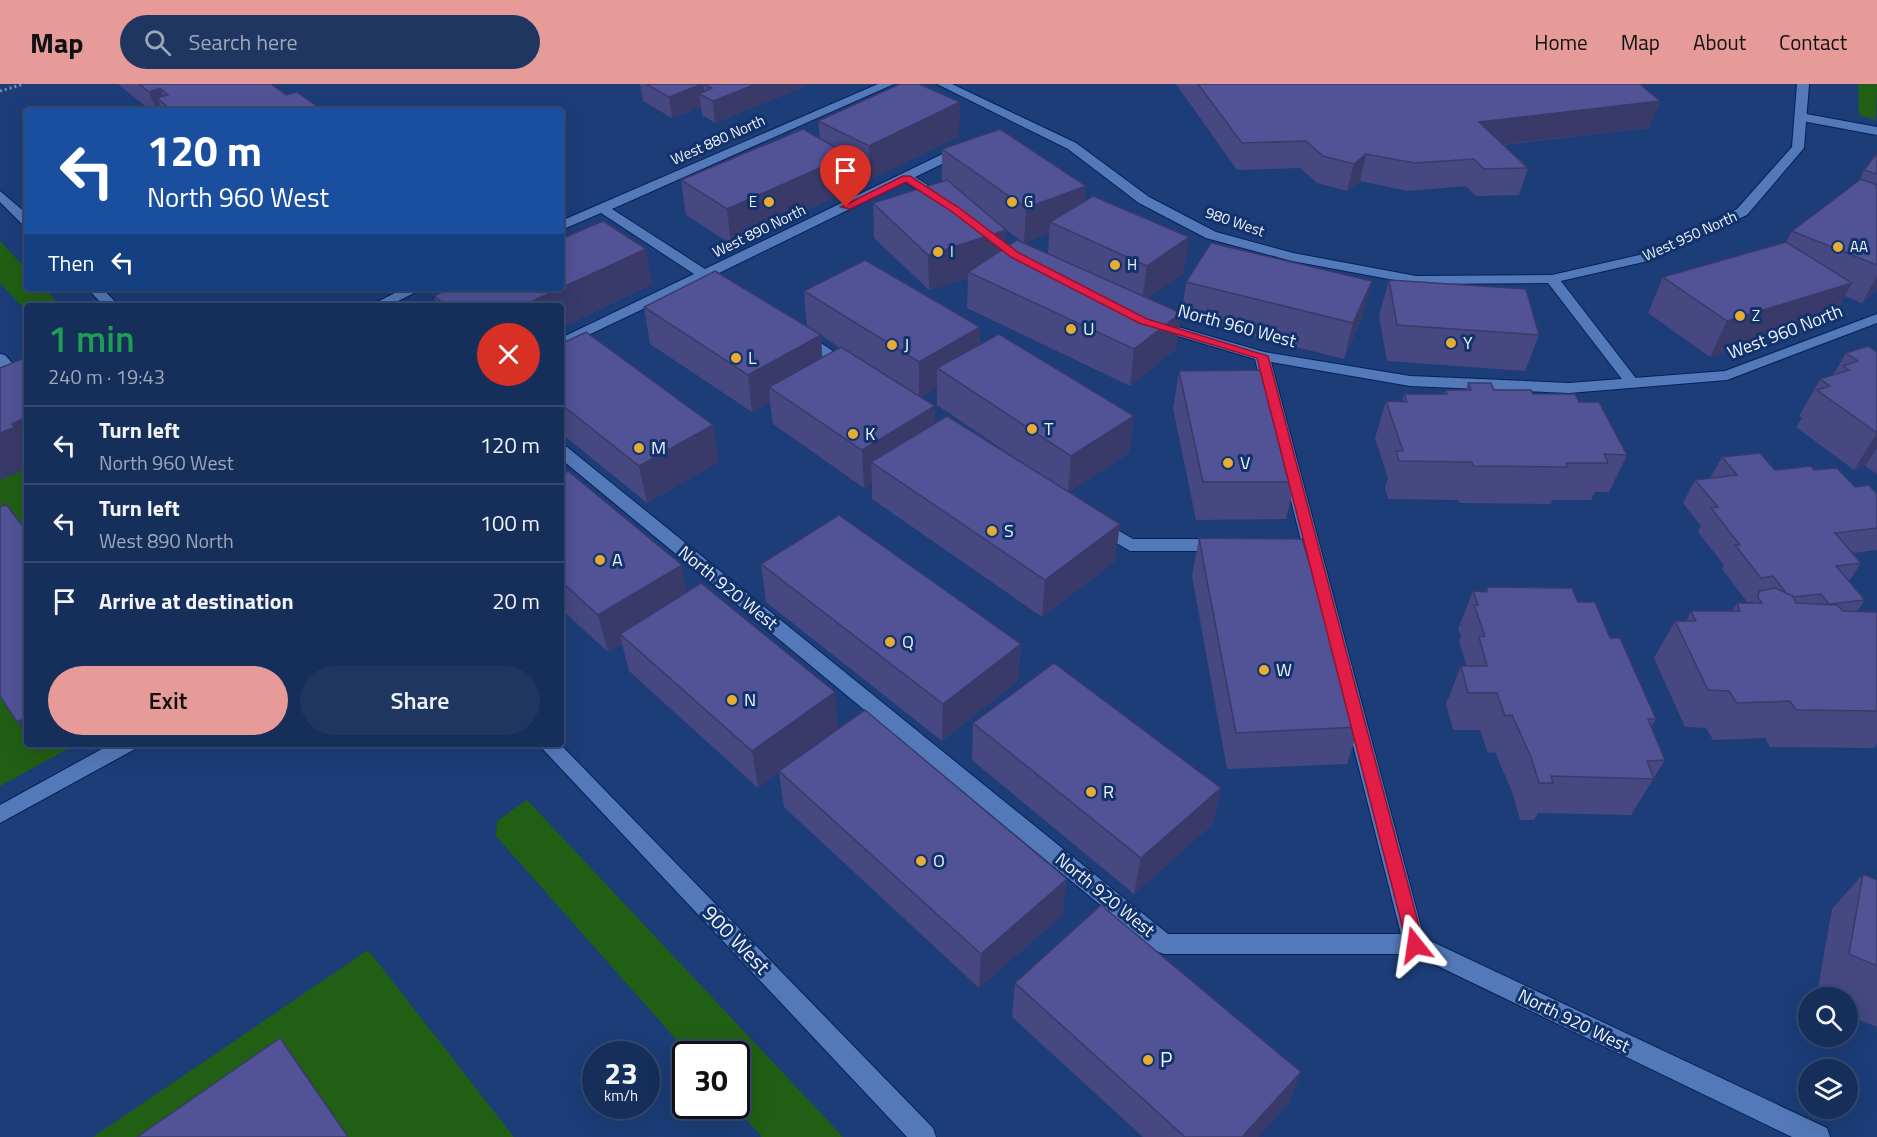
<!DOCTYPE html>
<html lang="en">
<head>
<meta charset="utf-8">
<style>
	:root { --surface:#152e5a; --page:#1e3660; --text:#f1f3f6; --muted:#9da8bb; --line:#344a70; --accent:#e69b98 }
	body { margin:0; font-family:"Titillium Web",sans-serif; background:var(--page); color:var(--text); height:100vh; display:flex; flex-direction:column; font-size:22px; white-space:nowrap }
	* { box-sizing:border-box; margin:0 }
	p { font-size:20px; color:var(--muted) }
	.icon { flex:none; width:33px; height:33px; fill:none; stroke:currentColor; stroke-width:2; stroke-linecap:round; stroke-linejoin:round }
	.map { position:relative; flex:1; overflow:hidden }
	.side { position:absolute; left:24px; top:219px; width:540px; height:444px; display:flex; flex-direction:column; background:var(--surface); border-radius:6px; box-shadow:0 6px 24px #0002,0 0 0 2px var(--line) }
	.side>* { flex:none }
	.hud { position:absolute; left:24px; top:24px; width:540px; height:183px; border-radius:6px; box-shadow:0 6px 24px #0002,0 0 0 2px var(--line); background:#1a4fa0; color:#fff; overflow:hidden }
	.tools { position:absolute; left:1798px; top:903px; display:grid; gap:12px }
	.tools a { display:grid; place-items:center; width:60px; height:60px; border-radius:50%; background:var(--surface); box-shadow:0 6px 24px #0002,0 0 0 2px var(--line); font-size:30px }
	.speed { position:absolute; left:582px; top:957px; display:flex; gap:12px; font-size:30px; font-weight:700; text-align:center }
	.speed>* { display:grid; place-content:center; width:78px; height:78px; border-radius:50%; background:var(--surface); box-shadow:0 6px 24px #0002,0 0 0 2px var(--line); line-height:1 }
	.speed small { font-size:15px; font-weight:400 }
	.speed .limit { border:3px solid #111; border-radius:9px; background:#fff; color:#111 }
	.pin { position:absolute; display:grid; place-items:center; width:51px; height:51px; color:#fff; margin:-62px -26px; border-radius:50% 50% 50% 0; rotate:-45deg; box-shadow:0 0 6px #0007 }
	.pin .icon { rotate:45deg }
	.me { position:absolute; width:66px; margin:-33px; rotate:345deg; stroke-linejoin:round; filter:drop-shadow(0 0 4px #0008) }
	.turn { display:flex; align-items:center; gap:21px; height:126px; padding:0 24px; font-size:27px }
	.turn .icon { width:78px; height:78px; stroke-width:2.5 }
	.turn b { display:block; font-size:42px; line-height:51px }
	.then { display:flex; align-items:center; height:57px; padding:0 24px; background:#0003; gap:12px; font-size:22px }
	.round { display:grid; place-items:center; flex:none; width:63px; height:63px; border-radius:32px; background:var(--page) }
	.headline { display:flex; align-items:center; justify-content:space-between; height:102px; padding:0 24px }
	h1 { font-size:36px; font-weight:600; line-height:45px; color:#1e9e55 }
	.button { display:flex; gap:12px; margin-top:auto; padding:12px 24px }
	.button a { flex:1; height:69px; border-radius:36px; background:var(--accent); color:#111; font-size:24px; font-weight:600; line-height:69px; text-align:center }
	.button a+a { background:var(--page); color:var(--text) }
	ul { padding:0; list-style:none }
	li { display:flex; align-items:center; gap:18px; height:78px; padding:0 24px; border-top:2px solid var(--line) }
	li div { flex:1 }
	li b { display:block; font-size:22px }
	li em { font-style:normal }
	header { display:flex; align-items:center; gap:36px; box-sizing:border-box; height:84px; padding:0 30px; background:var(--accent); color:#111 }
	header strong { font-size:28px }
	nav { display:flex; gap:33px; margin-inline-start:auto; font-size:21px }
	.search { width:420px; height:54px; background:var(--page); display:flex; align-items:center; gap:15px; box-sizing:border-box; padding:0 21px; border-radius:33px; color:var(--muted); font-size:22px }
	.map>svg:first-child { display:block }
	.green { fill:#215f15 }
	.lines { fill:none; stroke-linecap:round; stroke-linejoin:round }
	.lane-casing { stroke:#03225a; stroke-width:2 }
	.street-casing { stroke:#03225a; stroke-width:2 }
	.secondary-casing { stroke:#03225a; stroke-width:2 }
	.path { stroke:#7b8fb2; stroke-width:3; stroke-dasharray:2 3; stroke-linecap:butt }
	.lane { fill:#5479b9; fill-rule:evenodd }
	.street { fill:#5479b9; fill-rule:evenodd }
	.secondary { fill:#5479b9; fill-rule:evenodd }
	.wall { fill:#474782; fill-rule:evenodd }
	.shaded-wall { fill:#393a6a }
	.building { fill:#525397; stroke:#393a6a; stroke-width:1.5 }
	.route { fill:#e11d48; stroke:#92132f; stroke-width:1.5 }
	.poi-dot { fill:#e6ac36; stroke:#12326c; stroke-width:2 }
	.labels { text-anchor:middle; stroke-width:6; stroke-linejoin:round; paint-order:stroke }
	.far-street-label { font-size:15px; fill:#edf1f8; stroke:#12326c }
	.far-poi-label { font-size:15px; fill:#edf1f8; stroke:#12326c; text-anchor:start }
	.street-label { font-size:18px; fill:#edf1f8; stroke:#12326c }
	.poi-label { font-size:18px; fill:#edf1f8; stroke:#12326c; text-anchor:start }
	.near-street-label { font-size:21px; fill:#edf1f8; stroke:#12326c }
	.near-poi-label { font-size:21px; fill:#edf1f8; stroke:#12326c; text-anchor:start }
</style>
</head>
<body>
<header>
<strong>Map</strong>
<div class="search"><svg class="icon" aria-label="search" viewBox="0 0 24 24"><circle cx="10" cy="10" r="6"/><path d="M15 15l6 6"/></svg>Search here</div>
<nav><a>Home</a><a>Map</a><a>About</a><a>Contact</a></nav>
</header>
<div class="map">
<svg width="1877" height="1053" viewBox="0 0 1877 1053">
	<rect width="100%" height="100%" fill="#1c3d78"/>
	<!-- green -->
	<path class="green" d="M1858,0H1877L1876,36L1859,31Z
		M0,157L27,186V204H44L60,222H27V228L0,199Z
		M27,384V452L0,461V396Z
		M0,607L27,649V660H77L0,702Z
		M527,716L843,1053H762L734,1022H736V970H689L496,752L497,737Z
		M368,866L514,1053H93Z"/>
	<g class="lines">
		<defs>
			<path id="lane" d="M1801,29L1877,43V51L1797,36L1795,33Z
				M1552,191L1557,192L1638,297L1641,300L1638,303H1628L1545,195Z
				M0,270L5,271L22,290L25,293L22,296H12L0,283Z"/>
			<path id="street" d="M878,0H894L612,125L705,185L959,62H967V68L915,93L948,114V120H938L905,98L715,191L732,202V208H722L704,196L561,264V254L694,190L601,129L561,146V137Z
				M405,204H424L388,222H369Z
				M1877,230V239L1727,296L1569,309L1410,302L1271,278L1424,854L1827,1044L1830,1053H1792L1413,870H1164L1156,867L561,375V362L567,363L1168,850H1401L1304,468H1280L1271,462L1280,456H1301L1255,275L1151,244L1149,241L1151,238H1161L1264,268L1410,292L1569,299L1725,287Z
				M801,248L806,249L855,282L853,285H843L796,255L794,252L796,249Z
				M1097,434L1133,455H1222L1231,461L1222,467H1130L1091,444L1089,440Z
				M111,660H138L135,665L0,739V721Z"/>
			<path id="secondary" d="M937,0H952L1076,59L1149,113L1216,148L1293,169L1416,192L1552,191L1639,171L1737,125L1792,63L1797,0H1809L1804,64L1747,131L1648,177L1552,199L1416,200L1292,177L1206,154L1139,119L1068,65Z
				M0,107L27,130V141L22,140L0,118Z
				M87,204H102L119,222H104Z
				M538,660H560L933,1044L936,1053H907Z"/>
		</defs>
		<!-- lane casing -->
		<use href="#lane" class="lane-casing"/>
		<!-- street casing -->
		<use href="#street" class="street-casing"/>
		<!-- secondary casing -->
		<use href="#secondary" class="secondary-casing"/>
		<!-- path -->
		<path class="path" d="M0,7L24,0"/>
		<!-- lane -->
		<use href="#lane" class="lane"/>
		<!-- street -->
		<use href="#street" class="street"/>
		<!-- secondary -->
		<use href="#secondary" class="secondary"/>
	</g>
	<!-- wall -->
	<path class="wall" d="M118,0H271L286,11L324,27H151Z
		M640,0H810L715,39L702,31L701,23L672,34L643,17Z
		M1176,0H1640L1660,17L1649,44L1503,61L1528,84L1519,111L1476,112L1466,102L1408,107L1360,97L1347,107L1317,99L1300,84L1237,86Z
		M818,37L959,52L870,96L850,86L851,106L731,160L686,131L681,96L820,55Z
		M942,65L1086,102L1084,117L1184,189L1148,214L1176,265L1130,302L967,224L968,194L929,206L874,154L873,119L942,98ZM997,139L1024,159L1049,149L1048,170L1005,164Z
		M1877,69V206L1862,219L1845,212L1832,235L1710,273L1648,229L1663,193L1786,158L1792,147L1859,97L1864,86Z
		M1389,196L1539,251L1525,287L1387,277L1379,232Z
		M1186,198L1362,233L1344,275L1181,234Z
		M652,200L561,244V222H437L434,212Z
		M804,207L980,243V260L1134,332L1129,369L1069,408L1115,478L1042,533L872,415V399L864,404L773,340L770,318L752,328L650,260L644,223L807,243ZM821,251L840,264L822,273ZM937,304V321L1036,388L935,339V322L921,313Z
		M561,260L713,341L719,378L647,419L561,349Z
		M1877,268V390L1865,382L1854,386L1796,343L1802,334L1799,332L1820,295L1833,291L1846,269Z
		M1179,287L1295,398L1286,435L1196,436L1173,324Z
		M1468,299L1494,306L1533,310L1579,318L1627,371L1609,408H1595L1591,416H1552L1551,420L1460,419L1458,416L1388,415L1385,404L1388,394L1375,354L1386,317L1402,318L1404,310H1444L1445,306H1466Z
		M1722,373L1775,386H1814L1855,403L1877,410V466L1853,469L1861,479L1849,497L1865,516L1857,528H1877V660L1874,664L1770,663L1765,654L1713,656L1706,644L1685,643L1654,574L1675,537H1686L1691,527H1732L1737,519H1752L1753,517L1747,518L1722,485L1724,481L1698,448L1701,442L1683,419L1695,396L1710,394Z
		M561,391L687,508L838,645L1063,831L979,904L784,723L779,688L758,704L629,587L622,560L608,568L561,525Z
		M1199,454L1359,643L1347,680L1227,685L1192,492Z
		M761,480L1021,560L1018,597L942,657L766,518Z
		M1487,503L1578,518L1610,554L1656,635L1651,643L1665,676L1631,731L1538,729L1534,736H1520L1513,710L1495,668L1488,669L1480,646H1453L1446,620L1461,582H1467L1459,558L1461,552L1458,545L1473,507L1485,508Z
		M973,639L1221,704L1213,740L1134,810L972,676Z
		M1863,790L1877,796V943L1848,931V914H1839L1818,904L1832,825Z
		M1015,899L1301,988L1288,1020L1258,1053H1143L1012,933Z"/>
	<!-- shaded-wall -->
	<path class="shaded-wall" d="M703,0L705,13L699,10L701,23L672,34L669,13Z
		M756,0H810L715,39L713,17Z
		M160,4L168,23L157,14L163,27H157L149,8Z
		M1660,17L1649,44L1471,64L1479,38Z
		M960,18L959,52L870,96L869,62Z
		M1366,70L1360,97L1347,107L1354,80Z
		M849,71L851,106L731,160L727,125Z
		M1086,102L1083,136L1050,138L1049,149L1024,159L1026,124Z
		M1006,146L1004,182L968,188V194L929,206L928,171Z
		M1189,153L1184,189L1142,218L1147,182Z
		M646,165L652,200L561,244V222H522Z
		M1877,192V206L1862,219Z
		M1372,197L1362,233L1344,275L1353,239Z
		M1852,199L1832,235L1710,273L1727,237Z
		M1181,229L1176,265L1130,302L1134,265Z
		M980,243L979,279L937,284V304L919,314V278Z
		M821,251L823,288L769,303L770,318L752,328L748,291Z
		M935,322V359L871,378L872,399L864,404L862,366Z
		M1134,332L1129,369L1068,409L1071,372Z
		M27,333V384L0,396V349L12,340Z
		M713,341L719,378L647,419L639,382Z
		M1877,349V364L1865,382L1854,386Z
		M1120,440L1115,478L1042,533L1045,496Z
		M682,481L689,519L620,550L622,560L608,568L598,531Z
		M1021,560L1018,597L942,657L943,620Z
		M835,608L838,645L758,704L752,667Z
		M27,633V651L17,638Z
		M34,660H52L39,667Z
		M1221,704L1213,740L1134,810L1141,774Z
		M1067,795L1063,831L979,904L981,870Z
		M280,954L299,980L349,1053H348Z
		M1301,988L1288,1020L1258,1053H1242Z"/>
	<!-- building -->
	<path class="building" d="M139,0H271L286,11L297,8L324,27H173L157,14L168,11L160,4L149,8Z
		M646,0H702L669,13Z
		M703,0H756L713,17L699,10L712,4Z
		M900,0H919L960,18L869,62L818,37Z
		M1198,0H1640L1660,17L1479,38L1528,84L1484,85L1474,75L1415,79L1366,70L1354,80L1323,72L1306,57L1242,59Z
		M803,45L849,71L727,125L681,96Z
		M1000,45L1086,102L1026,124L942,65Z
		M1877,69V90L1864,86Z
		M1861,95L1877,101V181L1792,147Z
		M947,96L1006,146L928,171L873,119Z
		M1093,112L1189,153L1147,182L1050,138Z
		M603,137L646,165L561,204V155Z
		M1017,156L1181,229L1134,265L968,188Z
		M1786,158L1852,199L1727,237L1663,193Z
		M1211,159L1372,197L1353,239L1186,198Z
		M865,176L980,243L919,278L804,207Z
		M715,187L821,251L748,291L644,223Z
		M1389,196L1526,205L1539,251L1397,241Z
		M451,204H561L522,222H447L434,212Z
		M586,248L713,341L639,382L561,320V260Z
		M999,250L1134,332L1071,372L937,284Z
		M1868,262L1877,268V349L1817,306L1830,302L1820,295L1849,286L1843,282L1858,277L1846,269Z
		M841,263L935,322L862,366L769,303Z
		M27,273V333L12,340L15,343L0,349V284Z
		M1263,286L1295,398H1203L1179,287Z
		M1468,299H1491L1494,306H1531L1533,310H1575L1579,318H1599L1627,371L1604,370L1608,379H1566L1567,383L1473,382L1472,378L1399,377L1396,367H1403L1386,317L1407,318L1404,310H1447L1445,306H1471Z
		M947,332L1120,440L1045,496L871,378Z
		M1760,369L1775,386L1811,382L1814,386L1837,384L1855,403L1869,401L1877,410V444L1835,449L1861,479L1836,482L1865,516L1829,520L1821,510L1793,513V512L1786,509L1773,492L1761,494L1735,461H1740L1711,424L1718,423L1695,396L1737,391L1722,373Z
		M568,387L682,481L598,531L561,497V391Z
		M6,420L27,448V633L17,638L0,612V423Z
		M839,431L1021,560L943,620L761,480Z
		M1199,454L1302,455L1359,643L1236,649Z
		M701,499L835,608L752,667L620,550Z
		M1487,503L1572,504L1578,518H1595L1610,554H1620L1656,635H1648L1665,676L1647,677L1654,695L1551,692L1553,699H1539L1531,673L1512,631L1505,632L1497,609H1468L1461,582H1487L1479,553L1485,552L1474,521H1478L1473,507L1487,508Z
		M1775,504L1793,512L1796,519L1837,521L1843,527L1877,528V627L1796,626L1790,617L1737,619L1729,607L1708,606L1675,537H1696L1691,527H1740L1737,519H1762L1758,513L1759,507Z
		M1054,579L1221,704L1141,774L973,639Z
		M865,626L1067,795L981,870L779,687Z
		M1863,790L1877,796V882L1849,870Z
		M1101,821L1301,988L1242,1053H1185L1015,899Z
		M280,954L348,1053H137Z"/>
	<!-- route -->
	<path class="route" d="M903,92H910L958,123L1019,169L1147,235L1268,272L1424,861L1421,866L1415,868L1409,866L1407,861L1257,274L1139,239L1011,173L951,127L906,98L850,125L841,123Z"/>
	<!-- markers -->
	<g class="poi-dot">
		<circle cx="769" cy="118" r="6"/>
		<circle cx="1012" cy="118" r="6"/>
		<circle cx="1838" cy="163" r="6"/>
		<circle cx="938" cy="168" r="6"/>
		<circle cx="1115" cy="181" r="6"/>
		<circle cx="1740" cy="232" r="6"/>
		<circle cx="1071" cy="245" r="6"/>
		<circle cx="1451" cy="259" r="6"/>
		<circle cx="892" cy="261" r="6"/>
		<circle cx="736" cy="274" r="6"/>
		<circle cx="1032" cy="345" r="6"/>
		<circle cx="853" cy="350" r="6"/>
		<circle cx="639" cy="364" r="6"/>
		<circle cx="1228" cy="379" r="6"/>
		<circle cx="992" cy="447" r="6"/>
		<circle cx="600" cy="476" r="6"/>
		<circle cx="890" cy="558" r="6"/>
		<circle cx="1264" cy="586" r="6"/>
		<circle cx="732" cy="616" r="6"/>
		<circle cx="1091" cy="708" r="6"/>
		<circle cx="921" cy="777" r="6"/>
		<circle cx="1148" cy="976" r="6"/>
	</g>
	<g class="labels">
		<!-- far-street labels -->
		<g class="far-street-label">
			<text transform="translate(718 56) rotate(-24)" y="5">West 880 North</text>
			<text transform="translate(1235 138) rotate(19)" y="5">980 West</text>
			<text transform="translate(759 147) rotate(-26)" y="5">West 890 North</text>
			<text transform="translate(1690 152) rotate(-24)" y="5">West 950 North</text>
		</g>
		<!-- far-poi labels -->
		<g class="far-poi-label">
			<text x="757" y="123" text-anchor="end">E</text>
			<text x="1024" y="123">G</text>
			<text x="1850" y="168">AA</text>
			<text x="950" y="173">I</text>
			<text x="1127" y="186">H</text>
			<text x="1752" y="237">Z</text>
		</g>
		<!-- street labels -->
		<g class="street-label">
			<text transform="translate(1237 242) rotate(15)" y="6">North 960 West</text>
			<text transform="translate(1785 248) rotate(-21)" y="6">West 960 North</text>
			<text transform="translate(728 504) rotate(39)" y="6">North 920 West</text>
			<text transform="translate(1105 811) rotate(39)" y="6">North 920 West</text>
			<text transform="translate(1574 937) rotate(26)" y="6">North 920 West</text>
		</g>
		<!-- poi labels -->
		<g class="poi-label">
			<text x="1083" y="251">U</text>
			<text x="1463" y="265">Y</text>
			<text x="904" y="267">J</text>
			<text x="748" y="280">L</text>
			<text x="1044" y="351">T</text>
			<text x="865" y="356">K</text>
			<text x="651" y="370">M</text>
			<text x="1240" y="385">V</text>
			<text x="1004" y="453">S</text>
			<text x="612" y="482">A</text>
			<text x="902" y="564">Q</text>
			<text x="1276" y="592">W</text>
			<text x="744" y="622">N</text>
			<text x="1103" y="714">R</text>
			<text x="933" y="783">O</text>
		</g>
		<!-- near-street labels -->
		<g class="near-street-label">
			<text transform="translate(736 856) rotate(46)" y="7">900 West</text>
		</g>
		<!-- near-poi labels -->
		<g class="near-poi-label">
			<text x="1160" y="983">P</text>
		</g>
	</g>
</svg>
<div class="tools">
<a><svg class="icon" aria-label="search" viewBox="0 0 24 24"><circle cx="10" cy="10" r="6"/><path d="M15 15l6 6"/></svg></a>
<a><svg class="icon" aria-label="layers" viewBox="0 0 24 24"><path d="M12 4l9 5-9 5-9-5zM3 14l9 5 9-5"/></svg></a>
</div>
<div class="speed"><div>23<small>km/h</small></div><div class="limit">30</div></div>
<div class="pin" style="left:846px;top:123px;background:#d93025"><svg class="icon" aria-label="arrive" viewBox="0 0 24 24"><path d="M6 21V4h12l-3 4 3 4H6"/></svg></div>
<svg class="me" style="left:1415px;top:861px" viewBox="-20 -20 40 40"><path d="M0-17L14 15 0 8-14 15z" fill="#e11d48" stroke="#fff" stroke-width="4"/></svg>
<div class="hud">
<div class="turn"><svg class="icon" aria-label="left" viewBox="0 0 24 24"><path d="M17 20v-9H6M10 6l-5 5 5 5"/></svg><div><b>120 m</b>North 960 West</div></div>
<div class="then">Then<svg class="icon" aria-label="left" viewBox="0 0 24 24"><path d="M17 20v-9H6M10 6l-5 5 5 5"/></svg></div>
</div>
<section class="side">
<div class="headline"><div><h1>1 min</h1><p>240 m · 19:43</p></div><a class="round" style="background:#d93025;color:#fff"><svg class="icon" aria-label="close" viewBox="0 0 24 24"><path d="M6 6l12 12M18 6L6 18"/></svg></a></div>
<ul>
<li><svg class="icon" aria-label="left" viewBox="0 0 24 24"><path d="M17 20v-9H6M10 6l-5 5 5 5"/></svg><div><b>Turn left</b><p>North 960 West</p></div><em>120 m</em></li>
<li><svg class="icon" aria-label="left" viewBox="0 0 24 24"><path d="M17 20v-9H6M10 6l-5 5 5 5"/></svg><div><b>Turn left</b><p>West 890 North</p></div><em>100 m</em></li>
<li><svg class="icon" aria-label="arrive" viewBox="0 0 24 24"><path d="M6 21V4h12l-3 4 3 4H6"/></svg><div><b>Arrive at destination</b></div><em>20 m</em></li>
</ul>
<div class="button"><a>Exit</a><a>Share</a></div>
</section>
</div>
</body>
</html>
